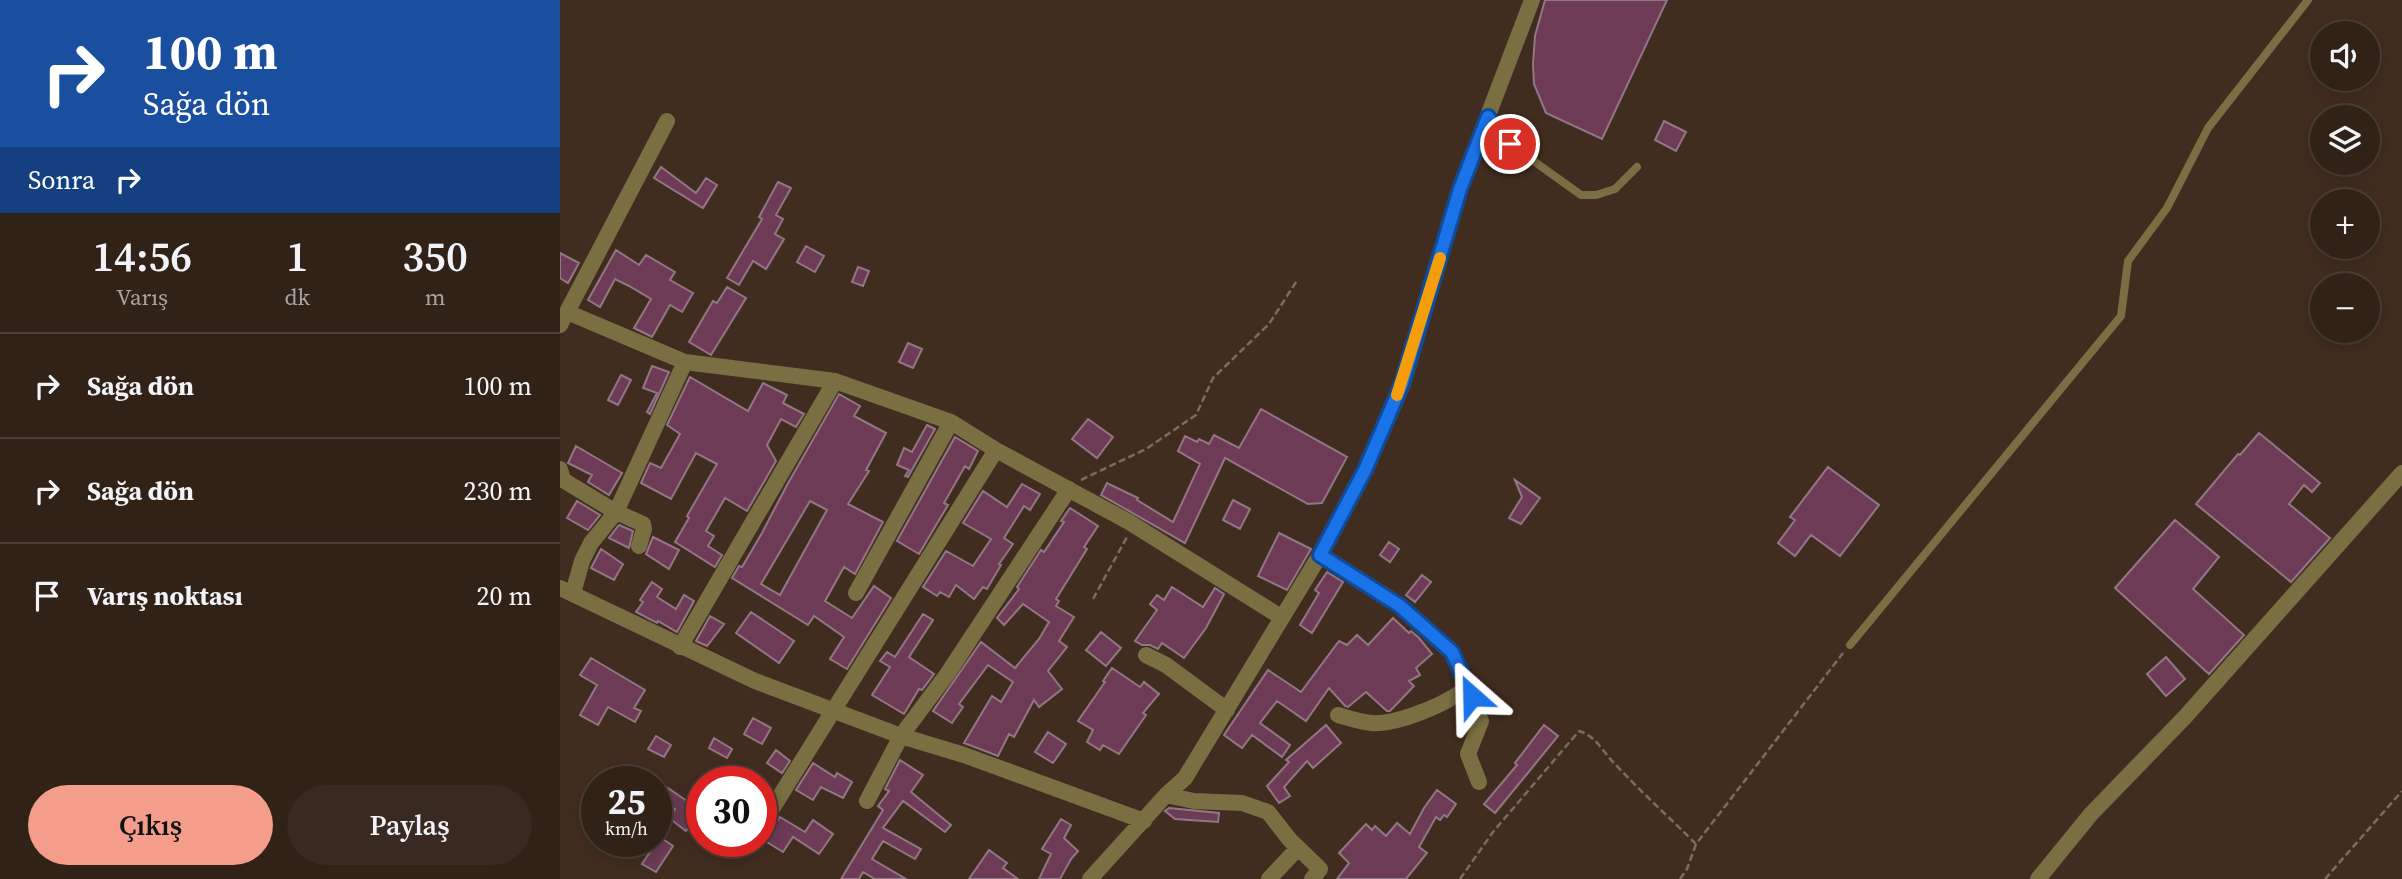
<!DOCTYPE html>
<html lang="tr">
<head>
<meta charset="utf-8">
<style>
	:root { --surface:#312218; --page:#392a21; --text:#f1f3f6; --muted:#a8a4a2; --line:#4c3f37; --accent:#f49d8b }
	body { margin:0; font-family:"Source Serif 4",serif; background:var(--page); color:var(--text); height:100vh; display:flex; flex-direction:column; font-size:26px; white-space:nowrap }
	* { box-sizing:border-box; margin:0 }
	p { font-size:23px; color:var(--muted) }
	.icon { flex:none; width:38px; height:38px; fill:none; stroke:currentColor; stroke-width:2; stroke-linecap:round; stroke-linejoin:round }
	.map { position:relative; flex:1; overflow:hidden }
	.side { display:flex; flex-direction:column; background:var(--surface); width:560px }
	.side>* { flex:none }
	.hud { background:#1a4fa0; color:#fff; overflow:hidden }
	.buttons { position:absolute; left:1750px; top:21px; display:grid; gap:14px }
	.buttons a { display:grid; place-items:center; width:70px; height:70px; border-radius:50%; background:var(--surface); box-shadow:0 4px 18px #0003,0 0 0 2px var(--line); font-size:35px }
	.speed { position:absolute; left:21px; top:766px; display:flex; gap:14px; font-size:35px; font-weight:700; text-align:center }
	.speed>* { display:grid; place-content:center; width:91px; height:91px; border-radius:50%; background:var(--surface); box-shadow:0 4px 18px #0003,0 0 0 2px var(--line); line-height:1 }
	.speed small { font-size:18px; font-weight:400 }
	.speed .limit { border:10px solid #d22; background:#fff; color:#111 }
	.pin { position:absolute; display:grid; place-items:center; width:60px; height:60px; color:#fff; margin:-30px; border:4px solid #fff; border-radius:50%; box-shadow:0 2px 7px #0007 }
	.me { position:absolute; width:77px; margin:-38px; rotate:335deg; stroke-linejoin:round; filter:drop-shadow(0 0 5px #0008) }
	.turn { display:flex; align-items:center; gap:24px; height:147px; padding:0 28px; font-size:32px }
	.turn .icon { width:91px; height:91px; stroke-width:2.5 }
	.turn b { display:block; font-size:49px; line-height:60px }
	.then { display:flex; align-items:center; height:66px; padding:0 28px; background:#0003; gap:14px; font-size:26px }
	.eta { display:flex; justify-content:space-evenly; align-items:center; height:119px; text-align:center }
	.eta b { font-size:42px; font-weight:600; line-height:49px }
	.button { display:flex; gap:14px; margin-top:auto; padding:14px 28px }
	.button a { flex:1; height:80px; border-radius:42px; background:var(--accent); color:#111; font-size:28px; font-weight:600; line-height:80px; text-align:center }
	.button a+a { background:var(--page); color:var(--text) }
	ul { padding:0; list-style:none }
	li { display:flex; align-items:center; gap:21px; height:105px; padding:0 28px; border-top:2px solid var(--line) }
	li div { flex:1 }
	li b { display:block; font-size:26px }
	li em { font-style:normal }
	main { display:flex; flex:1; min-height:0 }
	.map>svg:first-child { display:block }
	.building { fill:#6e3b57; stroke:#917784; stroke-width:2; fill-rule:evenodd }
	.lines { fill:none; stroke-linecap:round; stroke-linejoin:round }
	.path { stroke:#7d6b60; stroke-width:2.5; stroke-dasharray:7 3.5; stroke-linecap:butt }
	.lane { stroke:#7a6f43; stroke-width:8 }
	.street { stroke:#7a6f43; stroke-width:16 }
	.route-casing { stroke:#114b97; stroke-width:18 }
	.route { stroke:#1a73e8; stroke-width:12 }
	.slow { stroke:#f59e0b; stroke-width:12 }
</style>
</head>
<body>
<main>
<section class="side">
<div class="hud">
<div class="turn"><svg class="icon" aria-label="right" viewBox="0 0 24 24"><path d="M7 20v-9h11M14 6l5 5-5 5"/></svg><div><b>100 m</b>Sağa dön</div></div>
<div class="then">Sonra<svg class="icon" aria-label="right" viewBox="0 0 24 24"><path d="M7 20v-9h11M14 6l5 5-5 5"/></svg></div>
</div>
<div class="eta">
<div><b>14:56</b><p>Varış</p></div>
<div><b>1</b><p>dk</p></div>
<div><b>350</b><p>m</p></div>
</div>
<ul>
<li><svg class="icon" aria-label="right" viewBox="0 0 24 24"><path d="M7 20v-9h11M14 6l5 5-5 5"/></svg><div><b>Sağa dön</b></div><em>100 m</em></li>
<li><svg class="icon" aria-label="right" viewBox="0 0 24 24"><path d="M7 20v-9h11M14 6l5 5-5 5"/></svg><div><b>Sağa dön</b></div><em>230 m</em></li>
<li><svg class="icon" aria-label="arrive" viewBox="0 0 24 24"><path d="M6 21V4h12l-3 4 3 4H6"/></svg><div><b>Varış noktası</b></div><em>20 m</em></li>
</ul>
<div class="button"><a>Çıkış</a><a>Paylaş</a></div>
</section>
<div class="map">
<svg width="1842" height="879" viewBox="0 0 1842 879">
	<rect width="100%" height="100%" fill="#412d20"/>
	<!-- building -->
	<path class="building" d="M985,0H1107L1042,139L986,113L974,84L973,64L975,36Z
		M1104,121L1126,132L1116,151L1095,140Z
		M101,167L136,193L146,178L157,185L143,208L94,178Z
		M218,182L231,188L216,215L223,219L215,234L224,239L206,269L193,261L179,285L167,278L202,219L199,217Z
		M246,246L264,256L255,272L237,262Z
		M56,250L79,265L86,255L115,272L110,280L133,293L122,312L110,305L92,337L74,328L91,299L69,286L55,279L40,307L28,300Z
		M0,253L19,263L8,283L0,278Z
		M298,267L309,271L303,286L292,282Z
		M167,287L186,298L151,355L129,342L153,301L157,303Z
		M348,343L362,349L353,368L339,362Z
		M92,366L109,372L90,414L87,412L97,393L83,388Z
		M61,375L71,380L58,405L48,400Z
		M130,377L188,411L203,383L227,395L223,403L244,414L236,427L221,419L207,445L216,461L187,511L165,498L146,531L154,536L148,546L162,555L155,567L115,542L129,518L127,516L157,464L136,453L111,499L81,483L90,463L101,468L120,434L107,425Z
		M279,394L300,406L294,416L326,433L306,470L309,471L288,504L323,522L295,574L284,567L265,601L292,618L314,586L331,598L287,669L270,659L284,637L254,616L248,625L172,578L179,566L182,567L202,533L227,485ZM250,501L267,510L220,595L201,584Z
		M701,409L787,457L762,503L748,504L665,458L625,543L541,495L547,483L578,498L577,500L613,522L640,464L618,451L625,436L637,442L639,439L649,444L654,435L679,448Z
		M528,419L553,437L537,458L512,439Z
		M367,425L375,429L348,477L345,476L349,470L337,465L344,448L352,452Z
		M1699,433L1760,483L1752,492L1744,485L1729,504L1770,538L1731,582L1636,504L1678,454L1680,455Z
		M395,437L418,451L409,469L405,466L384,503L388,505L359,554L337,541Z
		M16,446L62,473L49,495L28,482L32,475L8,463Z
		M1268,467L1319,505L1280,556L1251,535L1235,556L1218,543L1235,520L1230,517Z
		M955,480L980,498L961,524L949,518L962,497Z
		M462,484L480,494L470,510L464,506L444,538L453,544L439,564L441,565L427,589L423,587L414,599L396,585L389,597L380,592L377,596L363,587L386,551L413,566L431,539L403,523L423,491L447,507Z
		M673,500L690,509L680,529L663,520Z
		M17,501L40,515L28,530L7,518Z
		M510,508L538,526L524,547L527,549L496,599L499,601L496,606L514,617L499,641L507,647L488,671L502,689L479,707L474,700L454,737L449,734L438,756L404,743L432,696L441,702L453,682L428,665L399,704L403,707L392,723L373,711L421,642L455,668L479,639L489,622L463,604L444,625L437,618L459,589L457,587L481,550L484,552L504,522L501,521Z
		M1615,520L1659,557L1633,589L1684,635L1649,674L1555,588Z
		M59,525L73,531L69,548L49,538Z
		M719,533L751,549L727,590L698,576Z
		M93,537L119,550L109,569L86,554Z
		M829,542L839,549L830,562L820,555Z
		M41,549L63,564L54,580L31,568Z
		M767,572L783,582L752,633L740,625L759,593L755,590Z
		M862,575L871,582L855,602L846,595Z
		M92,582L102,589L97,597L116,609L124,595L134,601L117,632L98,621L97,623L76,612L83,602L80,600Z
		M612,587L643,607L655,588L664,594L646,628L624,658L602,643L598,649L590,645H582L575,641L597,610L590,604L597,595L604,600Z
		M191,612L234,641L219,663L176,633Z
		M363,614L373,620L349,657L374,674L362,690L359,689L344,714L312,695L330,667L320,661L327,652L335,657Z
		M150,616L164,624L147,646L136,641Z
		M833,618L849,633L851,631L859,638L872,654L856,668L860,675L849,681L854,686L830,711H827L806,692L788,707L785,706L769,688L746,721L717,701L700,723L730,745L722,757L692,735L682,748L664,735L708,670L741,692L779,641L787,645L797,635L808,645Z
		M541,632L561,648L546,666L526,650Z
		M1606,657L1625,679L1606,696L1587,674Z
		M31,658L85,690L74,708L81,711L75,722L48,707L38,725L20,715L37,685L20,675Z
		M552,668L580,687L584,682L599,694L583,713L586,715L559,754L543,745L540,750L527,742L533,730L518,721L545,682L543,681Z
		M193,718L211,728L202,744L184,734Z
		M766,725L781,743L753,768L747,761L724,787L730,796L719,803L707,786L729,762L726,760Z
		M984,725L998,736L935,813L924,804L957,765L955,763Z
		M488,732L506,744L493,763L475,752Z
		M96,736L111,745L104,757L88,749Z
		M154,738L172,749L167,758L149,748Z
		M216,750L230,761L222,773L207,763Z
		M340,760L363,775L351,792L391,825L385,832L343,801L323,828L361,849L355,859L323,841L312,859L346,879H315L303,872L299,879H281L323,810L318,806L329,791L325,789Z
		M253,763L275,777L277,773L292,782L283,798L261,787L253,800L236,790Z
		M108,788L140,810L126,831L109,818L115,809L100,799Z
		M877,790L896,804L887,817L884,815L880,820L876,817L859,847L867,853L846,879H777L789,863L779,853L806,824L812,830L815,826L826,836L837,823L850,834L864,808Z
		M609,808L659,813L658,822L615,819L605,811Z
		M220,817L245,832L253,820L273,834L259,854L233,837L223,852L202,839Z
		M501,819L511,825L504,838L518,851L511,859L500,879H479L491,854L482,849Z
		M100,837L113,846L96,872L82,864Z
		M144,842H182L171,858Z
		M429,850L447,863L443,868L458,879H409Z"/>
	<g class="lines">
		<!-- path -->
		<path class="path" d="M521,480L586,449L636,415L653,378L709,324L738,279
			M533,599L567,537
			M900,879L933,832L1019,731C1036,736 1043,752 1054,763C1080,791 1109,817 1136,844L1283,653
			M1120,879L1127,869L1136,844
			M1765,879L1842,791"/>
		<!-- lane -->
		<path class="lane" d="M928,117L950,144L1021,195H1036L1055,189L1077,167
			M1290,645L1561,316L1568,261L1607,208L1648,128L1748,0"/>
		<!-- street -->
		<path class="street" d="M7,312L107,121
			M0,325L7,312L125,362L275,381L391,422L436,450L569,522L721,617
			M0,469L3,480L56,512L83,524L84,529L79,546
			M760,555L840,606L892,652L921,721L908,754L919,782
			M0,588L195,681L341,736L404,755L584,821
			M13,593L22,561L31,543L56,512L125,362
			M296,593L391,422
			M120,647L275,381
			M586,655L606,665L667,710
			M778,715C788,718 800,722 811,723C836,725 889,704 908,686
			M606,795L634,801L682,803L708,812L730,840L760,869L752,879
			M307,801L341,736L388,673L509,489
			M205,820L436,450
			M530,879L606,795L625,778L760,555L805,470L843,384L900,189L972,0
			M709,879L738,848
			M1478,879L1531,814L1625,717L1842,473"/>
	</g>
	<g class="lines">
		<defs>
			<path id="route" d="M912,696L892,652L840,606L760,555L805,470L842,384L900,189L928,117L950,144"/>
		</defs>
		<!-- route casing -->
		<use href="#route" class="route-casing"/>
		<!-- route -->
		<use href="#route" class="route"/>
		<!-- slow -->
		<path class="slow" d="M837,395L880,258"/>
	</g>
</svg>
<div class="buttons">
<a><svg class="icon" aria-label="sound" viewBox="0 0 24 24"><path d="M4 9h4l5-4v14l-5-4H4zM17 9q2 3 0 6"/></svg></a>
<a><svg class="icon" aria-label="layers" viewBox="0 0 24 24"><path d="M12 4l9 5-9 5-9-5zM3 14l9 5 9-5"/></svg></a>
<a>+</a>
<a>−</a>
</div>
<div class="speed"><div>25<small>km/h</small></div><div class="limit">30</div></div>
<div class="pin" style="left:950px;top:144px;background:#d93025"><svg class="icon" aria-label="arrive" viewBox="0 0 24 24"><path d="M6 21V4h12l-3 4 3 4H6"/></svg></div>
<svg class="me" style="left:912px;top:696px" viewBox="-20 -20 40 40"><path d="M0-17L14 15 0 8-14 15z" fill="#1a73e8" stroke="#fff" stroke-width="4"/></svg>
</div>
</main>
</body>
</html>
